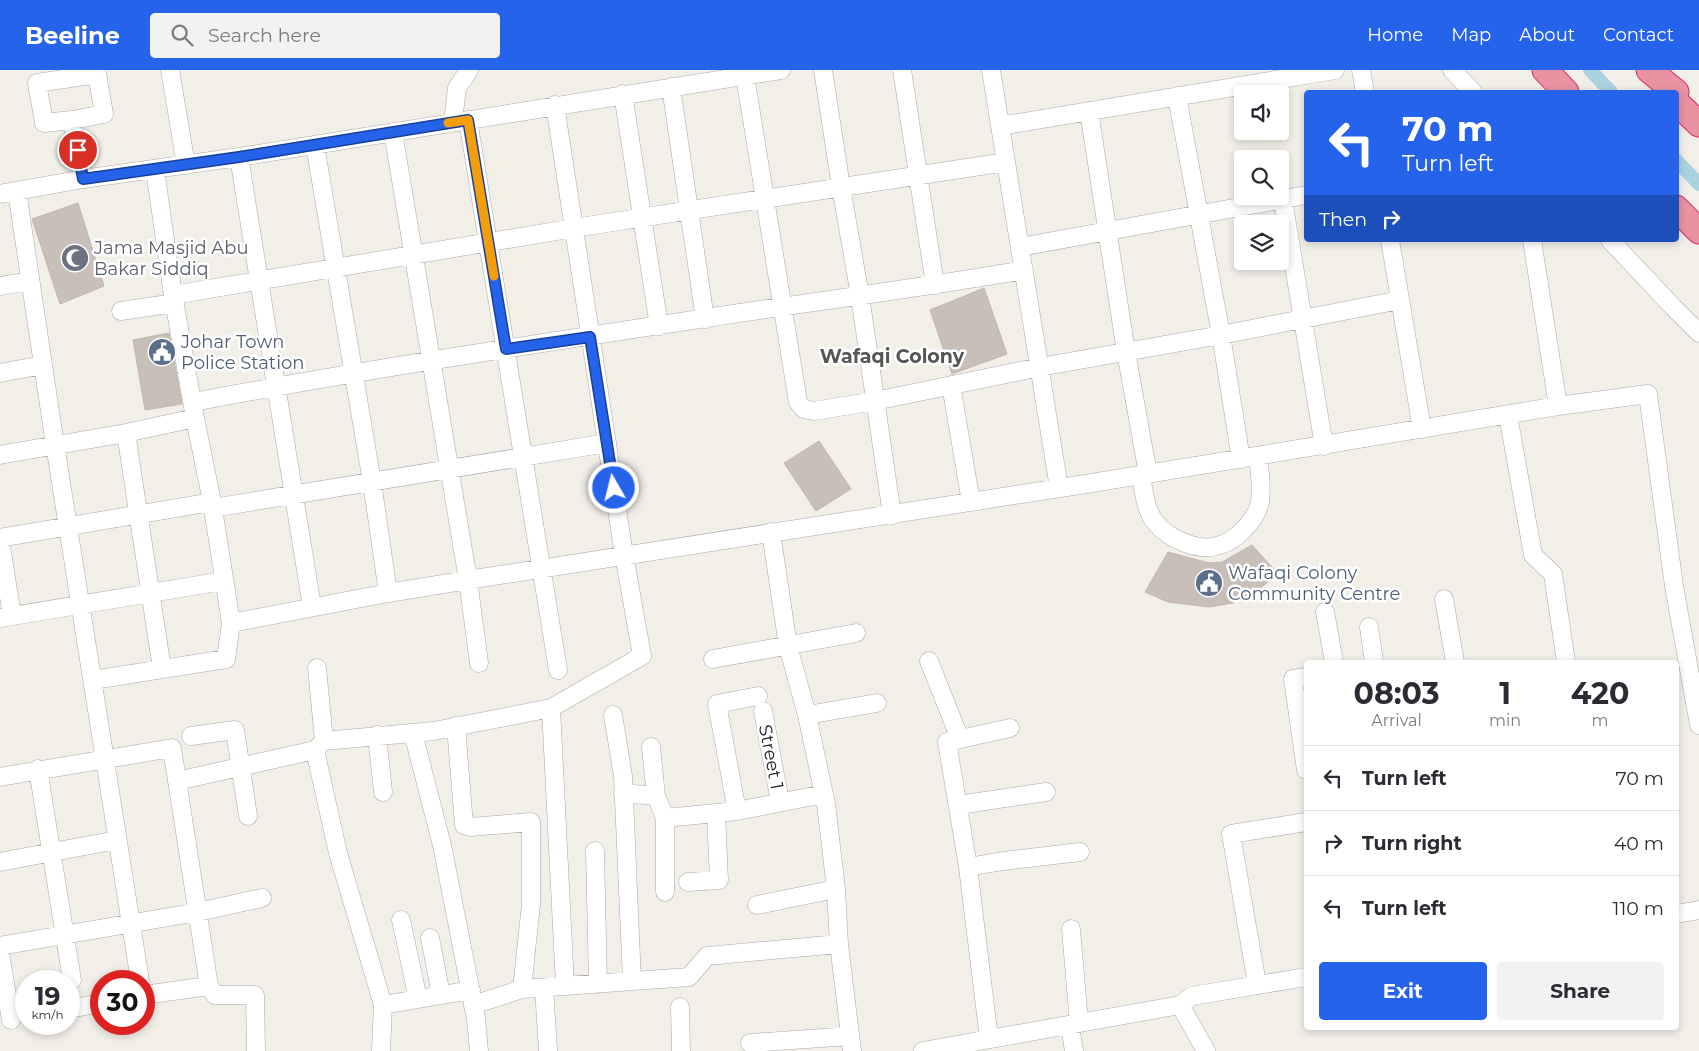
<!DOCTYPE html>
<html lang="en">
<head>
<meta charset="utf-8">
<style>
	:root { --surface:#fff; --page:#f2f2f3; --text:#2b2b33; --muted:#7c7c81; --line:#e1e1e2; --accent:#2563eb }
	body { margin:0; font-family:Montserrat,sans-serif; background:var(--page); color:var(--text); height:100vh; display:flex; flex-direction:column; font-size:19px; white-space:nowrap }
	* { box-sizing:border-box; margin:0 }
	p { font-size:16px; color:var(--muted) }
	.icon { flex:none; width:28px; height:28px; fill:none; stroke:currentColor; stroke-width:2; stroke-linecap:round; stroke-linejoin:round }
	.map { position:relative; flex:1; overflow:hidden }
	.side { position:absolute; left:1304px; top:590px; width:375px; height:370px; display:flex; flex-direction:column; background:var(--surface); border-radius:5px; box-shadow:0 2px 8px #0003 }
	.side>* { flex:none }
	.hud { position:absolute; left:1304px; top:20px; width:375px; height:152px; border-radius:5px; box-shadow:0 2px 8px #0003; background:#2563eb; color:#fff; overflow:hidden }
	.buttons { position:absolute; left:1234px; top:15px; display:grid; gap:10px }
	.buttons a { display:grid; place-items:center; width:55px; height:55px; border-radius:5px; background:var(--surface); box-shadow:0 2px 8px #0003; font-size:25px }
	.speed { position:absolute; left:15px; top:900px; display:flex; gap:10px; font-size:25px; font-weight:700; text-align:center }
	.speed>* { display:grid; place-content:center; width:65px; height:65px; border-radius:50%; background:var(--surface); box-shadow:0 2px 8px #0003; line-height:1 }
	.speed small { font-size:12px; font-weight:400 }
	.speed .limit { border:8px solid #d22; background:#fff; color:#111 }
	.pin { position:absolute; display:grid; place-items:center; width:42px; height:42px; color:#fff; margin:-21px; border:2px solid #fff; border-radius:50%; box-shadow:0 1px 5px #0007 }
	.me { position:absolute; width:55px; margin:-28px; rotate:352deg; stroke-linejoin:round; filter:drop-shadow(0 0 4px #0008) }
	.turn { display:flex; align-items:center; gap:18px; height:105px; padding:0 15px; font-size:22px }
	.turn .icon { width:65px; height:65px; stroke-width:2.5 }
	.turn b { display:block; font-size:35px; line-height:42px }
	.then { display:flex; align-items:center; height:48px; padding:0 15px; background:#0003; gap:10px; font-size:19px }
	.eta { display:flex; justify-content:space-evenly; align-items:center; height:85px; text-align:center }
	.eta b { font-size:30px; font-weight:700; line-height:35px }
	.button { display:flex; gap:10px; margin-top:auto; padding:10px 15px }
	.button a { flex:1; height:58px; border-radius:5px; background:var(--accent); color:#fff; font-size:20px; font-weight:700; line-height:58px; text-align:center }
	.button a+a { background:var(--page); color:var(--text) }
	ul { padding:0; list-style:none }
	li { display:flex; align-items:center; gap:15px; height:65px; padding:0 15px; border-top:1px solid var(--line) }
	li div { flex:1 }
	li b { display:block; font-size:19px }
	li em { font-style:normal }
	header { display:flex; align-items:center; gap:30px; box-sizing:border-box; height:70px; padding:0 25px; background:var(--accent); color:#fff }
	header strong { font-size:24px }
	nav { display:flex; gap:28px; margin-inline-start:auto; font-size:18px }
	.search { width:350px; height:45px; background:var(--page); display:flex; align-items:center; gap:12px; box-sizing:border-box; padding:0 18px; border-radius:5px; color:var(--muted); font-size:19px }
	.map>svg:first-child { display:block }
	.lines { fill:none; stroke-linecap:round; stroke-linejoin:round }
	.canal { stroke:#aad3df; stroke-width:14 }
	.building { fill:#c7bfb8; stroke:#c4b6ab }
	.minor-casing { stroke:#a9a9a9; stroke-width:19 }
	.highway-casing { stroke:#dc2a67; stroke-width:27 }
	.minor { stroke:#fff; stroke-width:18 }
	.highway { stroke:#e892a2; stroke-width:25 }
	.route-casing { stroke:#184099; stroke-width:12 }
	.route { stroke:#2563eb; stroke-width:9 }
	.slow { stroke:#f59e0b; stroke-width:9 }
	.labels { text-anchor:middle; stroke-width:5; stroke-linejoin:round; paint-order:stroke }
	.worship-label { font-size:18px; fill:#5b616d; stroke:#fff; text-anchor:start }
	.service-label { font-size:18px; fill:#4e5e75; stroke:#fff; text-anchor:start }
	.street-label { font-size:18px; fill:#222; stroke:#fff }
	.neighbourhood-label { font-size:19px; font-weight:bold; fill:#555; stroke:#fff }
</style>
</head>
<body>
<header>
<strong>Beeline</strong>
<div class="search"><svg class="icon" aria-label="search" viewBox="0 0 24 24"><circle cx="10" cy="10" r="6"/><path d="M15 15l6 6"/></svg>Search here</div>
<nav><a>Home</a><a>Map</a><a>About</a><a>Contact</a></nav>
</header>
<div class="map">
<svg width="1699" height="981" viewBox="0 0 1699 981">
	<rect width="100%" height="100%" fill="#f2efe9"/>
	<g class="lines">
		<!-- canal -->
		<path class="canal" d="M1590,0L1611,22
			M1676,90L1699,114"/>
	</g>
	<!-- building -->
	<path class="building" d="M78,133L104,216L60,234L32,149Z
		M984,218L1007,284L952,304L930,240Z
		M169,263L182,334L145,340L133,270Z
		M819,371L851,419L816,441L784,393Z
		M1252,475L1278,504L1255,522L1233,533L1209,537L1168,532L1145,522L1168,482L1209,493L1222,492Z"/>
	<g class="lines">
		<defs>
			<path id="minor" d="M170,0L186,95
				M823,0L841,117L860,226L892,445
				M902,0L935,215
				M991,0L1059,418
				M1361,0L1365,22
				M1452,0L1473,22
				M745,6L798,332L804,339L814,341L875,331L1040,297L1221,265L1400,230
				M671,17L705,249
				M623,24L659,256
				M1177,26L1221,265L1241,389
				M1089,41L1126,282L1148,404
				M72,50L44,53L37,13L97,4L104,44L72,50L83,109
				M468,50L558,600
				M453,52L457,18L469,0
				M1000,56L1335,0
				M393,62L468,510L479,593
				M315,75L372,412L388,523
				M239,87L312,537
				M17,121L55,375L140,911
				M0,124L83,109L239,87L781,0
				M1283,130L1324,376
				M1390,170L1422,359
				M1532,170L1558,336
				M1610,170L1673,237L1699,263
				M1020,177L1306,125
				M0,216L30,211
				M173,225L574,158L1006,92
				M121,241L175,233
				M0,303L43,295
				M951,315L971,432
				M193,332C363,300 535,274 706,248C812,232 918,218 1024,200
				M1508,345L1533,485L1553,504L1566,592
				M126,363L162,599
				M0,385L126,363L195,348
				M1141,405C1144,422 1145,439 1155,452C1168,469 1200,483 1220,475C1230,472 1238,466 1245,458C1252,451 1258,442 1260,432C1262,417 1260,401 1258,386
				M213,438L607,373
				M771,462L788,576L807,645L826,734L836,819L839,874L852,981
				M0,468L212,432
				M0,470L12,546
				M1444,529L1455,592
				M1325,542L1334,592
				M0,548L223,511
				M231,553L388,523L468,510L1092,413L1558,336L1648,324L1674,516L1699,655
				M1369,557L1374,592
				M713,589L856,563
				M929,591L960,669
				M317,598L324,671
				M1306,607L1293,609L1306,700
				M93,610L226,589L231,553L212,432L195,348L173,225L155,100
				M551,638L565,916
				M763,641L780,732
				M613,645L623,706L632,911
				M807,645L877,633
				M456,656L464,755L470,757L531,752V834L522,919
				M413,663L442,775L476,949L479,981
				M377,665L383,722
				M191,666L235,660L248,746
				M651,677L656,726L665,748L737,741L824,724
				M315,680L338,783L383,935L381,981
				M38,699L72,910
				M0,707L172,678L209,916L144,925
				M177,711L315,680L324,671L434,661L551,638L642,586L624,485L555,35
				M623,723L656,726
				M958,735L1046,722
				M737,741L717,634L758,626
				M595,781L598,914
				M0,792L117,770
				M968,797L1003,791L1080,782
				M688,812L719,810L716,743
				M665,822V748
				M757,835L836,819
				M1676,844L1699,840
				M401,850L418,929
				M1071,859L1079,953
				M430,868L441,925
				M0,876L198,842L262,828
				M0,883L11,950
				M1257,914L1231,764L1306,752
				M209,916L215,925H255L256,981
				M544,918L548,981
				M383,935L471,920
				M473,935L522,919L689,907L707,886L839,874
				M1180,935L1206,981
				M680,937L681,981
				M69,939L101,933
				M1070,955L1074,981
				M989,969L968,797L947,672L1010,658
				M750,973L850,966
				M923,981L1180,935L1192,926L1306,907"/>
			<path id="highway" d="M1545,0L1566,22
				M1649,0L1676,22
				M1676,32L1699,54
				M1676,138L1699,161"/>
		</defs>
		<!-- minor casing -->
		<use href="#minor" class="minor-casing"/>
		<!-- highway casing -->
		<use href="#highway" class="highway-casing"/>
		<!-- minor -->
		<use href="#minor" class="minor"/>
		<!-- highway -->
		<use href="#highway" class="highway"/>
	</g>
	<g class="lines">
		<defs>
			<path id="route" d="M78,80L83,109L239,87L468,50L506,279L590,267L614,418"/>
		</defs>
		<!-- route casing -->
		<use href="#route" class="route-casing"/>
		<!-- route -->
		<use href="#route" class="route"/>
		<!-- slow -->
		<path class="slow" d="M448,53L468,50L494,206"/>
	</g>
	<!-- icons -->
	<defs>
		<symbol id="mosque-disc" viewBox="-11 -11 22 22"><circle r="9.5" fill="#6b7280" stroke="#fff"/><path d="M3.5-4.9A6 6 0 1 0 3.5 4.9A5 5 0 1 1 3.5-4.9Z" fill="#fff"/></symbol>
		<symbol id="civic-disc" viewBox="-11 -11 22 22"><circle r="9.5" fill="#5c6f8a" stroke="#fff"/><path d="M-.6-6.5H3V-4.5H.6V-3L4-1V1h2V6H-6V1h2V-1L-.6-3ZM-1.2 2.5V6h2.4V2.5Z" fill="#fff"/></symbol>
	</defs>
	<g fill-rule="evenodd">
		<use href="#mosque-disc" x="59" y="172" width="32" height="32"/>
		<use href="#civic-disc" x="146" y="266" width="32" height="32"/>
		<use href="#civic-disc" x="1193" y="497" width="32" height="32"/>
	</g>
	<g class="labels">
		<!-- worship labels -->
		<g class="worship-label">
			<text x="94" y="184">Jama Masjid Abu<tspan x="94" dy="21">Bakar Siddiq</tspan></text>
		</g>
		<!-- service labels -->
		<g class="service-label">
			<text x="181" y="278">Johar Town<tspan x="181" dy="21">Police Station</tspan></text>
			<text x="1228" y="509">Wafaqi Colony<tspan x="1228" dy="21">Community Centre</tspan></text>
		</g>
		<!-- street labels -->
		<g class="street-label">
			<text transform="translate(771 687) rotate(79)" y="6">Street 1</text>
		</g>
		<!-- neighbourhood labels -->
		<g class="neighbourhood-label">
			<text x="892" y="293">Wafaqi Colony</text>
		</g>
	</g>
</svg>
<div class="buttons">
<a><svg class="icon" aria-label="sound" viewBox="0 0 24 24"><path d="M4 9h4l5-4v14l-5-4H4zM17 9q2 3 0 6"/></svg></a>
<a><svg class="icon" aria-label="search" viewBox="0 0 24 24"><circle cx="10" cy="10" r="6"/><path d="M15 15l6 6"/></svg></a>
<a><svg class="icon" aria-label="layers" viewBox="0 0 24 24"><path d="M12 4l9 5-9 5-9-5zM3 14l9 5 9-5"/></svg></a>
</div>
<div class="speed"><div>19<small>km/h</small></div><div class="limit">30</div></div>
<div class="pin" style="left:78px;top:80px;background:#d93025"><svg class="icon" aria-label="arrive" viewBox="0 0 24 24"><path d="M6 21V4h12l-3 4 3 4H6"/></svg></div>
<svg class="me" style="left:614px;top:418px" viewBox="-20 -20 40 40"><circle r="17" fill="#2563eb" stroke="#fff" stroke-width="3"/><path d="M0-11L8 9 0 5-8 9z" fill="#fff"/></svg>
<div class="hud">
<div class="turn"><svg class="icon" aria-label="left" viewBox="0 0 24 24"><path d="M17 20v-9H6M10 6l-5 5 5 5"/></svg><div><b>70 m</b>Turn left</div></div>
<div class="then">Then<svg class="icon" aria-label="right" viewBox="0 0 24 24"><path d="M7 20v-9h11M14 6l5 5-5 5"/></svg></div>
</div>
<section class="side">
<div class="eta">
<div><b>08:03</b><p>Arrival</p></div>
<div><b>1</b><p>min</p></div>
<div><b>420</b><p>m</p></div>
</div>
<ul>
<li><svg class="icon" aria-label="left" viewBox="0 0 24 24"><path d="M17 20v-9H6M10 6l-5 5 5 5"/></svg><div><b>Turn left</b></div><em>70 m</em></li>
<li><svg class="icon" aria-label="right" viewBox="0 0 24 24"><path d="M7 20v-9h11M14 6l5 5-5 5"/></svg><div><b>Turn right</b></div><em>40 m</em></li>
<li><svg class="icon" aria-label="left" viewBox="0 0 24 24"><path d="M17 20v-9H6M10 6l-5 5 5 5"/></svg><div><b>Turn left</b></div><em>110 m</em></li>
</ul>
<div class="button"><a>Exit</a><a>Share</a></div>
</section>
</div>
</body>
</html>
